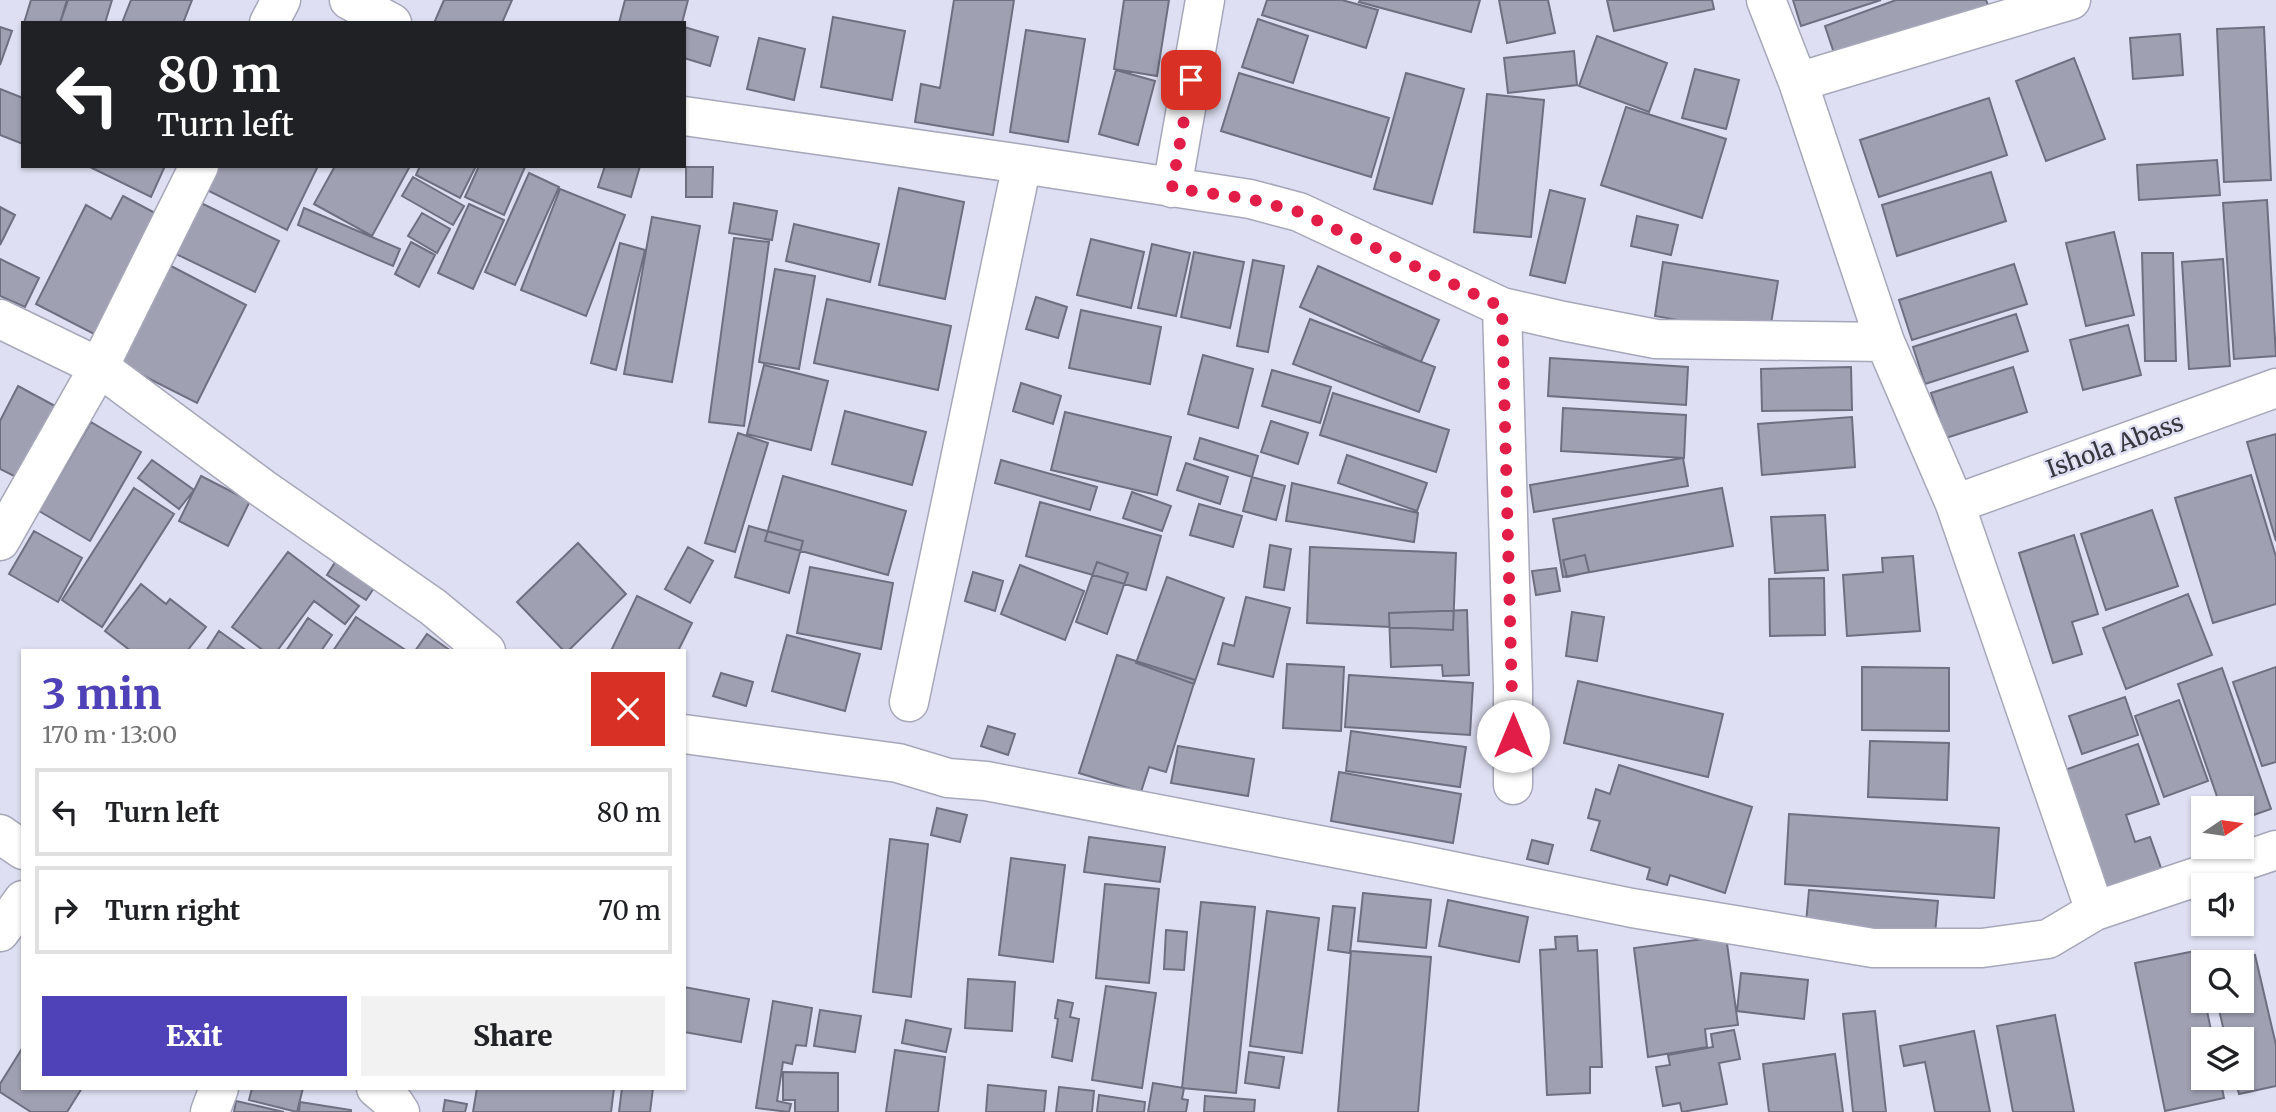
<!DOCTYPE html>
<html lang="en">
<head>
<meta charset="utf-8">
<style>
	:root { --surface:#fff; --page:#f2f2f2; --text:#202124; --muted:#757577; --line:#e0e0e0; --accent:#4f42b9 }
	body { margin:0; font-family:Merriweather,serif; background:var(--page); color:var(--text); height:100vh; display:flex; flex-direction:column; font-size:26px; white-space:nowrap }
	* { box-sizing:border-box; margin:0 }
	p { font-size:23px; color:var(--muted) }
	.icon { flex:none; width:38px; height:38px; fill:none; stroke:currentColor; stroke-width:2; stroke-linecap:round; stroke-linejoin:round }
	.map { position:relative; flex:1; overflow:hidden }
	.panel { position:absolute; left:21px; top:649px; width:665px; height:441px; display:flex; flex-direction:column; background:var(--surface); border-radius:0px; box-shadow:0 2px 5px #0004 }
	.panel>* { flex:none }
	.banner { position:absolute; left:21px; top:21px; width:665px; height:147px; border-radius:0px; box-shadow:0 2px 5px #0004; background:#202124; color:#fff; overflow:hidden }
	.needle { width:46px; rotate:77deg }
	.tools { position:absolute; left:2191px; top:796px; display:grid; gap:14px }
	.tools a { display:grid; place-items:center; width:63px; height:63px; border-radius:0px; background:var(--surface); box-shadow:0 2px 5px #0004; font-size:35px }
	.pin { position:absolute; display:grid; place-items:center; width:60px; height:60px; color:#fff; margin:-30px; border-radius:14px; box-shadow:0 4px 10px #0006 }
	.me { position:absolute; width:77px; margin:-38px; rotate:0deg; stroke-linejoin:round; filter:drop-shadow(0 0 5px #0008) }
	.turn { display:flex; align-items:center; gap:24px; height:147px; padding:0 21px; font-size:32px }
	.turn .icon { width:91px; height:91px; stroke-width:2.5 }
	.turn b { display:block; font-size:49px; line-height:60px }
	.round { display:grid; place-items:center; flex:none; width:74px; height:74px; border-radius:0px; background:var(--page) }
	.head { display:flex; align-items:center; justify-content:space-between; height:119px; padding:0 21px }
	h1 { font-size:42px; font-weight:800; line-height:52px; color:var(--accent) }
	.primary-button { display:flex; gap:14px; margin-top:auto; padding:14px 21px }
	.primary-button a { flex:1; height:80px; border-radius:0px; background:var(--accent); color:#fff; font-size:28px; font-weight:800; line-height:80px; text-align:center }
	.primary-button a+a { background:var(--page); color:var(--text) }
	ul { padding:0; list-style:none }
	li { display:flex; align-items:center; gap:21px; height:88px; margin:0 14px 10px; padding:0 7px; border:4px solid var(--line); border-radius:0px }
	li div { flex:1 }
	li b { display:block; font-size:26px }
	li em { font-style:normal }
	.map>svg:first-child { display:block }
	.building { fill:#9fa1b3; stroke:#6e6f80; stroke-width:2 }
	.lines { fill:none; stroke-linecap:round; stroke-linejoin:round }
	.minor-casing { stroke:#a6a8ba; stroke-width:41 }
	.minor { stroke:#fff; stroke-width:38 }
	.route { stroke:#e11d48; stroke-width:12; stroke-dasharray:0 21.6 }
	.labels { text-anchor:middle; stroke-width:5; stroke-linejoin:round; paint-order:stroke }
	.street-label { font-size:24px; fill:#36363e; stroke:#dedff2 }
</style>
</head>
<body>
<div class="map">
<svg width="2276" height="1112" viewBox="0 0 2276 1112">
	<rect width="100%" height="100%" fill="#dedff2"/>
	<!-- building -->
	<path class="building" d="M31,0H68L60,23H24Z
		M67,0H112L105,23H60Z
		M131,0H192L183,23H122Z
		M444,0H512L502,23H434Z
		M625,0H688L682,23H619Z
		M954,0H1014L993,135L915,122L921,84L940,88Z
		M1124,0H1169L1157,76L1114,69Z
		M1267,0H1342L1378,10L1366,48L1262,15Z
		M1360,0H1480L1471,32L1359,2Z
		M1499,0H1548L1555,33L1507,43Z
		M1607,0H1712L1714,9L1614,31Z
		M1793,0H1881L1801,26Z
		M1896,0H1986L1988,5L1836,59L1825,26Z
		M833,17L905,31L892,100L821,87Z
		M1258,19L1308,36L1293,83L1242,67Z
		M0,27L12,31L0,65Z
		M684,27L718,37L710,66L684,58Z
		M2264,27L2271,180L2224,182L2217,29Z
		M1026,30L1085,39L1068,142L1010,132Z
		M2180,34L2183,75L2133,79L2130,38Z
		M1597,36L1667,63L1649,112L1579,86Z
		M759,38L805,49L794,100L747,89Z
		M1574,51L1577,85L1508,93L1504,58Z
		M2074,58L2105,139L2046,161L2016,81Z
		M1695,69L1739,80L1726,129L1682,118Z
		M1116,70L1155,81L1138,145L1099,134Z
		M1239,73L1389,118L1371,177L1221,131Z
		M1406,73L1464,89L1432,204L1374,189Z
		M0,89L23,98V144L0,135Z
		M1487,94L1544,100L1531,237L1474,232Z
		M1989,98L2007,155L1879,197L1860,140Z
		M1626,107L1726,139L1702,218L1601,185Z
		M2217,160L2220,195L2139,200L2137,165Z
		M88,166H165L151,197Z
		M214,166H318L287,230L203,188Z
		M335,166H410L372,236L314,204Z
		M420,166H476L460,198L416,175Z
		M479,166L525,167L504,215L465,197Z
		M605,166H640L631,197L598,187Z
		M686,167H713L712,197H686Z
		M1991,172L2006,221L1897,256L1882,205Z
		M529,173L559,187L515,285L485,272Z
		M413,177L464,206L453,225L402,196Z
		M899,188L964,202L945,299L879,285Z
		M560,189L625,215L586,316L521,290Z
		M1550,190L1585,199L1565,283L1530,275Z
		M123,196L155,213L94,334L36,304L86,205L111,219Z
		M2267,200L2276,356L2234,359L2223,203Z
		M199,202L279,241L255,292L174,253Z
		M734,203L777,211L772,240L729,233Z
		M469,204L504,220L473,289L438,273Z
		M0,207L15,215L0,245Z
		M304,208L400,249L393,266L298,225Z
		M422,213L450,229L437,253L408,236Z
		M1637,216L1678,225L1671,255L1631,246Z
		M652,217L700,226L672,382L624,374Z
		M794,224L879,244L870,282L786,261Z
		M2114,232L2134,315L2086,326L2066,243Z
		M734,238L769,242L744,426L709,422Z
		M1091,239L1144,252L1131,308L1077,295Z
		M411,242L435,255L419,287L395,274Z
		M620,243L645,250L616,370L591,363Z
		M1152,244L1190,253L1176,316L1138,308Z
		M1194,252L1244,262L1230,328L1181,317Z
		M2142,253H2173L2176,361H2145Z
		M0,259L39,278L25,307L0,296Z
		M2223,259L2230,366L2189,369L2182,262Z
		M1253,260L1284,266L1268,352L1237,346Z
		M1663,262L1778,281L1769,336L1655,316Z
		M2014,264L2027,304L1912,340L1899,300Z
		M169,265L246,305L197,403L120,364Z
		M1318,266L1439,320L1421,362L1300,307Z
		M775,269L815,276L799,369L759,362Z
		M1036,297L1067,307L1058,338L1026,329Z
		M827,299L951,326L938,390L814,363Z
		M1081,310L1161,327L1150,384L1069,368Z
		M2016,314L2028,351L1925,384L1913,347Z
		M1310,319L1435,367L1419,412L1293,364Z
		M2128,325L2141,375L2083,390L2070,340Z
		M1203,355L1253,369L1238,428L1188,414Z
		M1550,358L1688,367L1686,405L1548,396Z
		M764,365L828,381L811,450L747,434Z
		M1851,367L1852,410L1762,411L1761,369Z
		M2013,367L2027,412L1946,438L1931,393Z
		M1272,370L1331,387L1320,423L1262,406Z
		M1021,383L1061,396L1053,424L1013,411Z
		M18,386L55,406L18,478L0,469V421Z
		M1333,393L1449,430L1436,472L1320,435Z
		M1563,408L1686,415L1684,458L1561,451Z
		M845,411L926,432L912,485L832,464Z
		M1065,412L1171,437L1157,495L1051,470Z
		M1852,417L1855,467L1762,475L1758,424Z
		M1271,421L1308,433L1298,464L1261,452Z
		M91,422L141,452L90,541L39,511Z
		M738,433L768,443L735,552L705,543Z
		M2276,434V541L2247,442Z
		M1200,438L1258,456L1252,477L1194,459Z
		M1347,455L1427,483L1417,511L1338,483Z
		M1683,458L1688,486L1534,512L1530,485Z
		M152,460L194,490L179,509L138,478Z
		M1001,460L1097,487L1090,510L995,483Z
		M1186,463L1228,477L1220,504L1177,490Z
		M2251,475L2276,557V604L2213,623L2175,498Z
		M201,476L250,501L228,546L179,521Z
		M783,476L906,511L888,575L765,541Z
		M1252,477L1285,486L1276,520L1243,511Z
		M1292,483L1418,513L1414,542L1286,521Z
		M134,488L174,514L102,627L62,600Z
		M1722,488L1733,546L1563,577L1553,519Z
		M1132,492L1171,506L1162,531L1123,518Z
		M1040,502L1161,536L1146,590L1026,556Z
		M1199,504L1242,516L1233,547L1190,535Z
		M2152,510L2178,586L2106,610L2081,534Z
		M1825,515L1828,570L1775,573L1771,517Z
		M749,526L803,541L789,593L735,577Z
		M34,531L82,558L58,602L9,574Z
		M2074,535L2098,614L2072,622L2082,654L2053,663L2019,553Z
		M578,543L626,594L568,651H564L517,602Z
		M1270,545L1291,549L1284,590L1264,587Z
		M688,547L713,561L690,603L665,589Z
		M1310,547L1456,553L1453,630L1307,623Z
		M288,552L359,606L345,624L314,601L277,651H264L232,627Z
		M1585,555L1589,572L1567,577L1563,560Z
		M339,556L378,582L366,600L327,575Z
		M1913,556L1920,631L1847,636L1843,575L1883,572L1882,558Z
		M1097,562L1128,573L1107,634L1076,622Z
		M1020,565L1084,591L1065,640L1001,614Z
		M810,567L893,583L881,649L797,633Z
		M1556,568L1560,591L1536,595L1532,571Z
		M973,572L1003,581L995,611L965,601Z
		M1167,577L1224,598L1194,684L1136,663Z
		M1824,578L1825,635L1770,636L1769,579Z
		M141,584L166,604L170,599L206,627L187,651H131L105,631Z
		M2188,594L2212,655L2126,689L2103,628Z
		M637,596L692,623L678,651H611Z
		M1246,597L1290,608L1273,677L1218,664L1223,643L1234,646Z
		M1467,610L1469,675L1443,676L1442,665L1391,667L1389,613Z
		M1572,612L1604,617L1597,661L1566,656Z
		M356,617L407,651H333Z
		M308,618L332,635L321,651H286Z
		M219,631L247,651H206Z
		M427,634L451,651H415Z
		M787,635L860,654L845,711L772,691Z
		M1117,655L1195,680L1166,772L1149,767L1141,792L1079,773Z
		M1287,664L1344,667L1341,731L1283,728Z
		M1862,667L1949,668V731L1862,730Z
		M2276,667V762L2262,766L2233,682Z
		M2222,668L2271,809L2242,819V808H2221L2178,684Z
		M721,673L753,682L746,706L713,696Z
		M1349,675L1473,683L1470,735L1345,727Z
		M1578,681L1723,714L1708,777L1564,743Z
		M2125,697L2138,735L2082,754L2069,716Z
		M2179,700L2208,781L2164,797L2135,716Z
		M988,726L1015,734L1008,755L981,746Z
		M1351,731L1466,747L1460,787L1346,771Z
		M1870,741L1949,743L1947,800L1868,797Z
		M2138,744L2159,804L2126,815L2135,842L2150,837L2162,871L2101,893L2059,772Z
		M1178,746L1254,759L1248,796L1171,783Z
		M1619,765L1752,807L1725,893L1670,875L1667,885L1647,879L1650,868L1591,850L1600,821L1588,818L1596,789L1610,794Z
		M1339,772L1461,794L1453,843L1331,821Z
		M937,808L967,815L960,842L931,835Z
		M1789,814L1999,828L1994,898L1785,884Z
		M1089,837L1165,847L1160,882L1084,872Z
		M890,839L928,844L911,997L873,992Z
		M1532,840L1553,845L1548,864L1527,859Z
		M1011,858L1065,865L1053,962L999,955Z
		M1105,884L1159,889L1149,983L1096,978Z
		M1809,890L1938,901L1935,934L1806,923Z
		M1363,893L1431,900L1426,948L1358,941Z
		M1448,900L1528,917L1519,962L1439,946Z
		M1201,902L1255,907L1236,1093L1182,1088Z
		M1333,906L1355,908L1350,953L1328,950Z
		M1267,911L1319,918L1302,1053L1250,1046Z
		M1166,930L1187,932L1184,970L1164,969Z
		M1577,936L1578,951L1597,950L1602,1067H1590V1093L1547,1095L1540,950L1556,949L1555,937Z
		M1726,936L1738,1025L1705,1029L1707,1047L1648,1057L1634,948Z
		M1351,951L1431,957L1418,1112H1338Z
		M2195,951L2203,1001H2205L2213,1040H2203V1078H2220L2224,1098L2165,1111L2135,963Z
		M2255,955L2276,1045V1086L2239,1094L2235,1078H2242V1040H2226L2217,1001H2242V962H2225Z
		M1741,973L1808,980L1804,1019L1737,1011Z
		M968,979L1015,982L1012,1031L965,1028Z
		M1106,986L1156,993L1142,1088L1092,1080Z
		M684,987L749,999L741,1042L684,1032Z
		M1058,1000L1073,1003L1070,1017L1079,1019L1072,1061L1052,1057L1058,1019L1055,1018Z
		M773,1001L812,1008L806,1046L796,1045L792,1064L783,1062L777,1101L791,1104L789,1112L756,1108Z
		M820,1010L861,1016L855,1052L814,1046Z
		M1875,1011L1886,1112H1853L1843,1014Z
		M2055,1015L2074,1112H2013L1997,1026Z
		M906,1020L951,1029L946,1052L902,1043Z
		M1734,1030L1740,1059L1719,1063L1727,1104L1682,1112L1680,1103L1663,1106L1656,1067L1670,1065L1668,1055L1713,1047L1711,1034Z
		M1974,1031L1990,1112H1935L1925,1062L1904,1066L1900,1046Z
		M23,1047V1088H82L67,1112H31L0,1092V1084Z
		M895,1050L945,1057L938,1112H886Z
		M1249,1052L1284,1057L1279,1088L1245,1083Z
		M1835,1054L1843,1112H1769L1763,1064Z
		M783,1072L838,1073V1112H795V1100H783Z
		M1153,1083L1184,1088L1182,1099L1188,1100L1186,1112H1148Z
		M988,1085L1046,1091L1044,1112H986Z
		M1059,1087L1094,1091L1092,1112H1056Z
		M252,1088H303L297,1112L249,1100Z
		M477,1088H614L611,1112H473Z
		M622,1088H653L650,1112H619Z
		M1099,1095L1145,1102L1144,1112H1097Z
		M1205,1096L1255,1100L1254,1112H1204Z
		M445,1100L467,1104L465,1112H443Z
		M236,1101L284,1112H234Z
		M300,1102L351,1110V1112H299Z"/>
	<g class="lines">
		<defs>
			<path id="minor" d="M349,0L392,23
				M1766,0L1798,82L1885,342L1955,504L2095,911
				M269,23L281,0
				M1798,82L2071,0
				M684,116L1022,164L1250,199L1299,212L1502,307L1563,321L1656,339L1885,342
				M1172,188L1205,0
				M1502,307L1513,687V785
				M0,319L99,367L262,488L433,607L486,651
				M1955,504L2276,388
				M0,541L99,367L199,166
				M909,702L1022,164
				M684,734L898,763L948,778L986,781L1413,863L1632,908L1873,948H1982L2048,939L2095,911L2276,850
				M0,834L23,850
				M0,932L23,900
				M376,1088L394,1103L400,1112
				M210,1112L219,1088"/>
		</defs>
		<!-- minor casing -->
		<use href="#minor" class="minor-casing"/>
		<!-- minor -->
		<use href="#minor" class="minor"/>
	</g>
	<g class="lines">
		<!-- route -->
		<path class="route" d="M1191,80L1172,188L1250,199L1299,212L1502,307L1513,736"/>
	</g>
	<g class="labels">
		<!-- street labels -->
		<g class="street-label">
			<text transform="translate(2115 446) rotate(-20)" y="8">Ishola Abass</text>
		</g>
	</g>
</svg>
<div class="tools">
<a><svg class="needle" viewBox="-14 -14 28 28"><path d="M0-13l5 13h-10z" fill="#e53935"/><path d="M0 13l5-13h-10z" fill="#757577"/></svg></a>
<a><svg class="icon" aria-label="sound" viewBox="0 0 24 24"><path d="M4 9h4l5-4v14l-5-4H4zM17 9q2 3 0 6"/></svg></a>
<a><svg class="icon" aria-label="search" viewBox="0 0 24 24"><circle cx="10" cy="10" r="6"/><path d="M15 15l6 6"/></svg></a>
<a><svg class="icon" aria-label="layers" viewBox="0 0 24 24"><path d="M12 4l9 5-9 5-9-5zM3 14l9 5 9-5"/></svg></a>
</div>
<div class="pin" style="left:1191px;top:80px;background:#d93025"><svg class="icon" aria-label="arrive" viewBox="0 0 24 24"><path d="M6 21V4h12l-3 4 3 4H6"/></svg></div>
<svg class="me" style="left:1513px;top:736px" viewBox="-20 -20 40 40"><circle r="19" fill="#fff"/><path d="M0-13L10 11 0 6-10 11z" fill="#e11d48"/></svg>
<div class="banner">
<div class="turn"><svg class="icon" aria-label="left" viewBox="0 0 24 24"><path d="M17 20v-9H6M10 6l-5 5 5 5"/></svg><div><b>80 m</b>Turn left</div></div>
</div>
<section class="panel">
<div class="head"><div><h1>3 min</h1><p>170 m · 13:00</p></div><a class="round" style="background:#d93025;color:#fff"><svg class="icon" aria-label="close" viewBox="0 0 24 24"><path d="M6 6l12 12M18 6L6 18"/></svg></a></div>
<ul>
<li><svg class="icon" aria-label="left" viewBox="0 0 24 24"><path d="M17 20v-9H6M10 6l-5 5 5 5"/></svg><div><b>Turn left</b></div><em>80 m</em></li>
<li><svg class="icon" aria-label="right" viewBox="0 0 24 24"><path d="M7 20v-9h11M14 6l5 5-5 5"/></svg><div><b>Turn right</b></div><em>70 m</em></li>
</ul>
<div class="primary-button"><a>Exit</a><a>Share</a></div>
</section>
</div>
</body>
</html>
